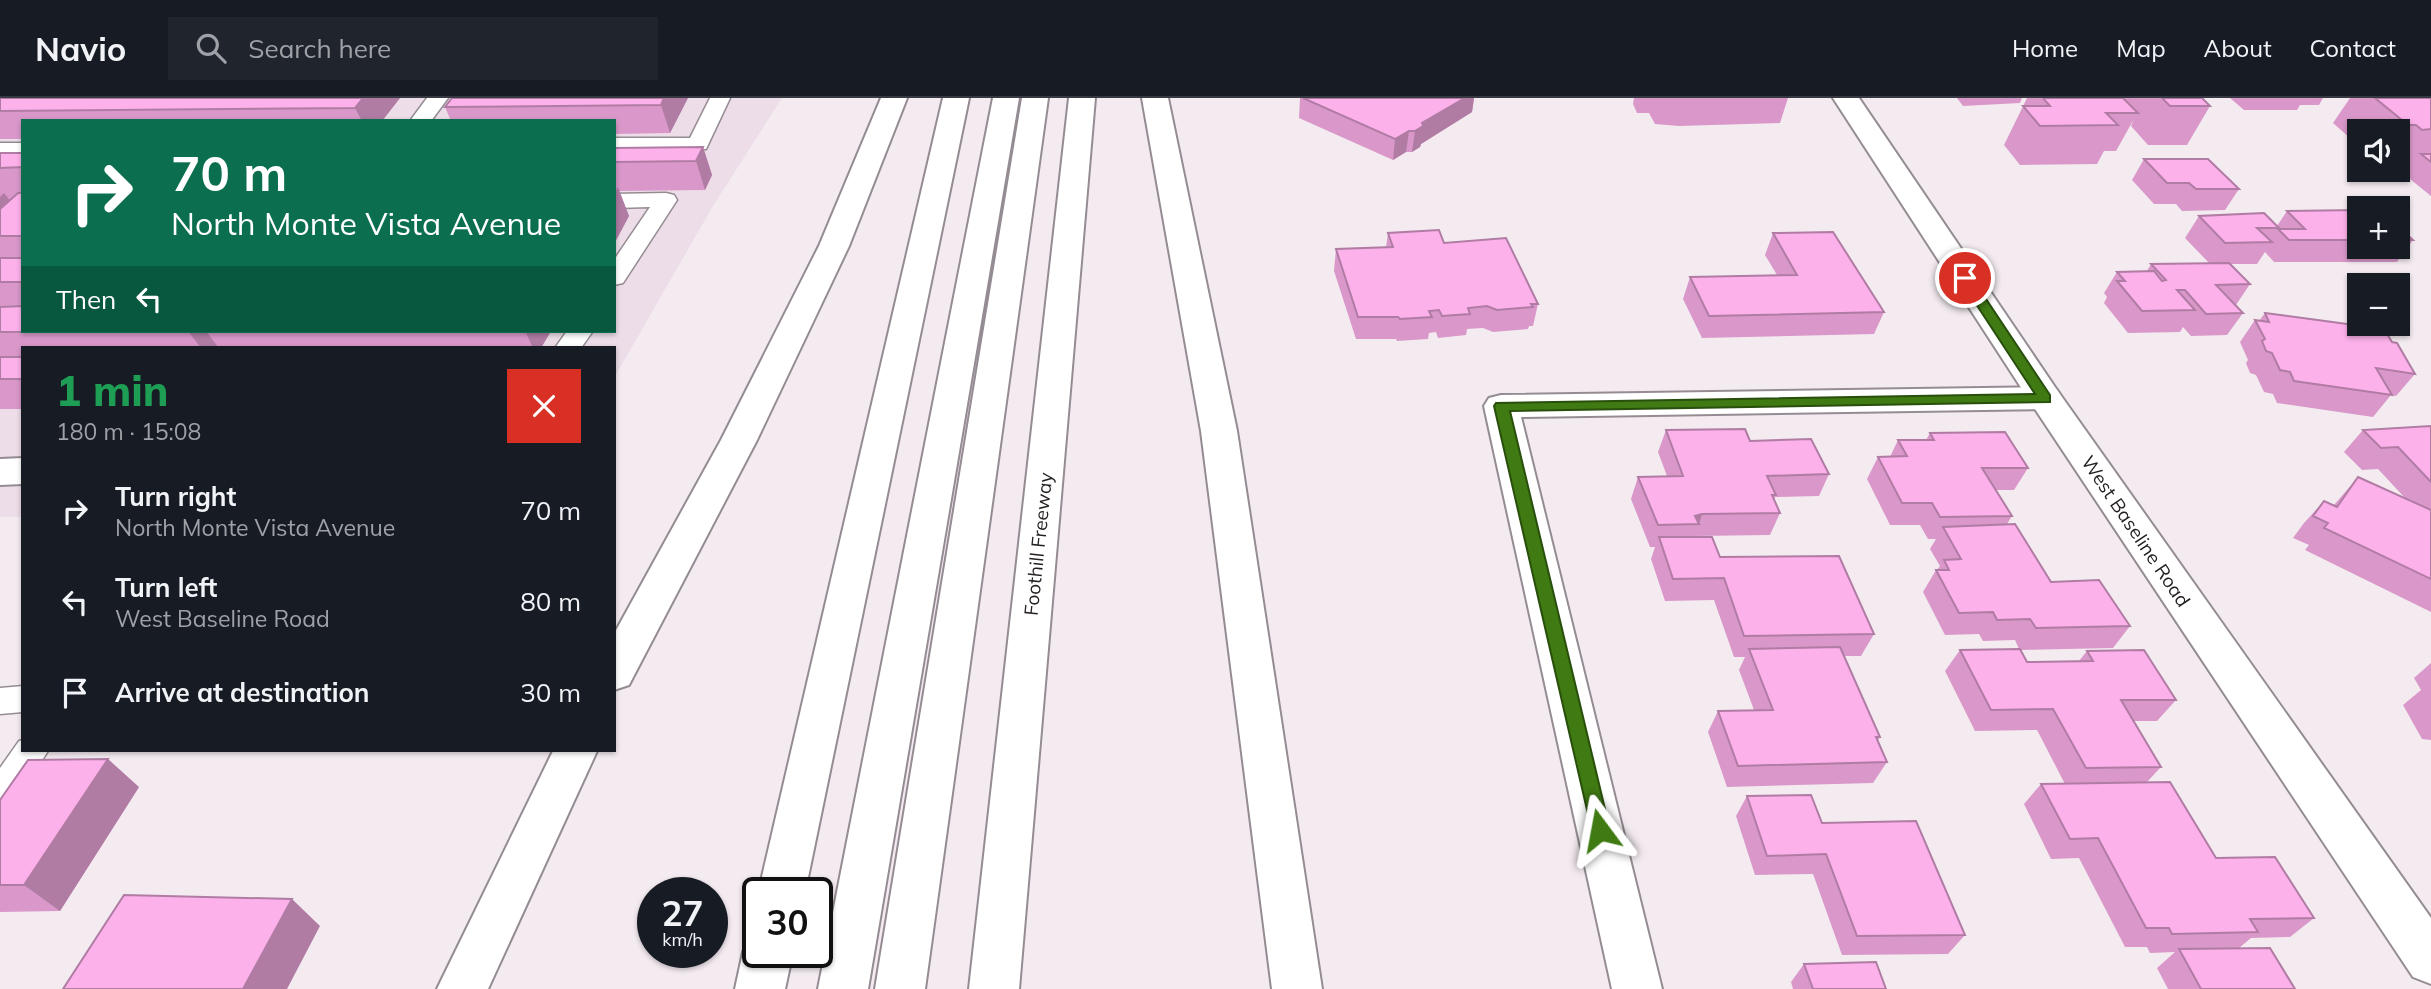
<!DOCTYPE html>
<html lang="en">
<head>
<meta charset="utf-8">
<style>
	:root { --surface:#171b24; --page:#20242c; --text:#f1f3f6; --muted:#9ea1a6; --line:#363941 }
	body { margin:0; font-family:Mulish,sans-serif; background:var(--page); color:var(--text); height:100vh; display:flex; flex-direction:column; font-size:26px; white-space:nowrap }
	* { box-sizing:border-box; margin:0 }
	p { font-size:23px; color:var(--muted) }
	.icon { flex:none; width:38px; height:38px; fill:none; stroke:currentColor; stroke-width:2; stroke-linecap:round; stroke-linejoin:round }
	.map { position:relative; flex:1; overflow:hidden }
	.side { position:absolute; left:21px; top:248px; width:595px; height:406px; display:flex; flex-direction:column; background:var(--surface); border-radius:0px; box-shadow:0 2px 5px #0004 }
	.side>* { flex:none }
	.guide { position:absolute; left:21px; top:21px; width:595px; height:214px; border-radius:0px; box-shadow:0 2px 5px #0004; background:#0b6e4f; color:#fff; overflow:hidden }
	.tools { position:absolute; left:2347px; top:21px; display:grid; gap:14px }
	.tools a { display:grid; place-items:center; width:63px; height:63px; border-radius:0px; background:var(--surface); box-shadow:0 2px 5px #0004; font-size:35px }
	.speed { position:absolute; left:637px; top:779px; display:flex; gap:14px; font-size:35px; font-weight:700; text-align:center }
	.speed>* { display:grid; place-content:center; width:91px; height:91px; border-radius:50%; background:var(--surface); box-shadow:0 2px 5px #0004; line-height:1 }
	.speed small { font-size:18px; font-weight:400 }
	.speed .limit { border:4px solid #111; border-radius:10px; background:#fff; color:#111 }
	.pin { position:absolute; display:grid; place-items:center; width:60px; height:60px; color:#fff; margin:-30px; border:4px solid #fff; border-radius:50%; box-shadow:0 2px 7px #0007 }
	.me { position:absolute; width:77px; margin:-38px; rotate:347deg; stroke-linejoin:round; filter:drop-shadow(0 0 5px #0008) }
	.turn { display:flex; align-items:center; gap:24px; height:147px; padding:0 35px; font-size:32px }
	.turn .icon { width:91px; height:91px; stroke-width:2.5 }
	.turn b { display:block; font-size:49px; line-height:60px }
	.then { display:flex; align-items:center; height:66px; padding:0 35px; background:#0003; gap:14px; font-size:26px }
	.round { display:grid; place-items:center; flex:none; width:74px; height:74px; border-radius:0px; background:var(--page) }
	.summary { display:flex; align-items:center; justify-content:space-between; height:119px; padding:0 35px }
	h1 { font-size:42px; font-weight:800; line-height:52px; color:#1e9e55 }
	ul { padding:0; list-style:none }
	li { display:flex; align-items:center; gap:21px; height:91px; padding:0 35px }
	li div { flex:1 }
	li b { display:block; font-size:26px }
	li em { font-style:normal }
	header { display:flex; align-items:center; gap:42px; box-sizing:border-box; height:98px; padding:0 35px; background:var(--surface); border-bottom:2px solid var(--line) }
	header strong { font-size:33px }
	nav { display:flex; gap:38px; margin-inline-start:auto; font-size:24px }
	.search { width:490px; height:63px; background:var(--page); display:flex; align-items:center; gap:18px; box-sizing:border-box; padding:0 24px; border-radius:0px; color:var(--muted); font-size:26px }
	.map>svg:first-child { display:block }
	.built { fill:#ecdde8; fill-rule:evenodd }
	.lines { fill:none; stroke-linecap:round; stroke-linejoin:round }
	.service-casing { stroke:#948c92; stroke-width:3 }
	.minor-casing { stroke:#948c92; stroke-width:4 }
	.secondary-casing { stroke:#948c92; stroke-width:4 }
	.motorway-casing { stroke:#948c92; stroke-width:4 }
	.service { fill:#fff; fill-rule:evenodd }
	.minor { fill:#fff; fill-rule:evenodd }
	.secondary { fill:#fff; fill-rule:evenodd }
	.motorway { fill:#fff; fill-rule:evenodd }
	.wall { fill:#d998c9 }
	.shaded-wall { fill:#b07ca4 }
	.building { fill:#fcb1ea; stroke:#b07ca4; stroke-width:2 }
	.route { fill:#3f7a13; stroke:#294f0c; stroke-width:2 }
	.labels { text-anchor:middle; stroke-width:5; stroke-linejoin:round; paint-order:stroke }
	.street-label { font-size:19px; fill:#242023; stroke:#fff }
</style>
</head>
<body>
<header>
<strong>Navio</strong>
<div class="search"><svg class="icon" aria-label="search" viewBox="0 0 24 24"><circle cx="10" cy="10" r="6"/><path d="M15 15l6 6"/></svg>Search here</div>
<nav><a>Home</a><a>Map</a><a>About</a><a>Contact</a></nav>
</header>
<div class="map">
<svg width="2431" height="891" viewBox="0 0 2431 891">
	<rect width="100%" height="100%" fill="#f4ebf1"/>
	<!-- built -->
	<path class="built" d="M0,0H782L713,108L614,280V250H23V419H0ZM23,23H614V233H23Z"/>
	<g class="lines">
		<defs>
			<path id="service" d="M427,0H448L431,23H410Z
				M710,0H730L706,51L614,52V40H690Z
				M0,45H23V57H0Z
				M666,95L674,97L677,102L623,185L614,187V162L650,109L614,110V96Z
				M567,233H593L581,250H555Z
				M23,588V614L0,616V590Z
				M23,642V653H48L12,709L0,713V670L19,643Z"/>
			<path id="minor" d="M2045,289L2057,292L2062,300L2057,308L2045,311L1521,319L1662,891H1612L1484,308L1489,300L1501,297Z
				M23,360V386L0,387V361Z"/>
			<path id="secondary" d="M1833,0H1859L2057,292L2431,820V886L2413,879L2033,308Z"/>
			<path id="motorway" d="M881,0H907L849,148L757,342L629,587L614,592V536L721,342L819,148Z
				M943,0H969L805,794L758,796Z
				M993,0H1019L868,891H818Z
				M1022,0H1048L925,891H875Z
				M1069,0H1095L1019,891H969Z
				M1142,0H1168L1237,333L1322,891H1272L1201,333Z
				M553,653H597L488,891H437Z
				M758,835V854H793L785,891H735L743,854L750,837Z"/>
		</defs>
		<!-- service casing -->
		<use href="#service" class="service-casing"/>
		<!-- minor casing -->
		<use href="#minor" class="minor-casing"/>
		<!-- secondary casing -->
		<use href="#secondary" class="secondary-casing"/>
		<!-- motorway casing -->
		<use href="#motorway" class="motorway-casing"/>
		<!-- service -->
		<use href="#service" class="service"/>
		<!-- minor -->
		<use href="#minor" class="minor"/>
		<!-- secondary -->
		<use href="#secondary" class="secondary"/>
		<!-- motorway -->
		<use href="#motorway" class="motorway"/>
	</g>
	<!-- wall -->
	<path class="wall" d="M0,0H400L382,23H23V41H0Z
		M688,0L670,35L614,36V23H451L445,9Z
		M1300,0H1474L1472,14L1421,46L1420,49L1412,54H1406L1393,62L1299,20Z
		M1634,0H1788L1780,25L1679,28L1655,26L1649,15H1637L1633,6Z
		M1957,0H2022L2020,5L1963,8Z
		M2027,0H2202L2210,8L2187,47H2148L2131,28L2134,21L2116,53H2104L2097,66L2020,67L2004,47Z
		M2230,0H2323L2319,7H2300L2297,12H2244Z
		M2350,0H2431V98L2405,77L2410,70H2398V33H2359V48L2333,25Z
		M703,49L712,77L705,92L619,93L629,118L614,146V50Z
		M0,55H23V233H551L541,250H219L218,249L217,250H23V311H0Z
		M2144,61L2239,91L2225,112L2182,113L2176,106H2154L2132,82Z
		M2359,112V149H2398V128L2413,142L2397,164H2274L2265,154L2257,166H2231L2250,186L2236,207L2243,215L2227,237L2191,238L2183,229L2180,234L2128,235L2104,205L2107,199L2104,195L2117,174L2147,173L2151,166L2209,165L2185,140L2199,118L2277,128L2287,113Z
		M1388,135L1444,145L1538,206L1533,228H1529L1528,231L1493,234L1483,230L1467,231L1466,237L1438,240L1436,234L1429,235L1428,241L1397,243L1396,241H1356L1334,173L1336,151L1386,149Z
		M1773,135L1884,214L1874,236L1702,240L1683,201L1690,179L1777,177L1765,157Z
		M2265,215L2392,244L2415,276L2396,298L2391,297L2373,319L2277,305L2273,296L2264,294L2256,277L2250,275L2246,265L2248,262L2240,244L2255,222L2259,223Z
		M2431,328V514L2305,452L2309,447L2293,440L2304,425L2324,403L2334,407L2358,379L2405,400L2378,371L2362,372L2344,354L2363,332Z
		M1666,332L1750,343L1829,376L1819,398L1775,399L1774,402L1780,415L1770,437L1695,438L1720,459L1874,536L1861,558H1844L1880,639L1878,642L1887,664L1873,685L1727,689L1708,634L1718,613L1754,612L1739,572L1745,559H1734L1714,502L1665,503L1651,461L1655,449H1650L1631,401L1638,379L1667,378L1658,354Z
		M1930,335L2028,370L2014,392H1996L2012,418L2007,426L2051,484L2130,528L2113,550L2021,552L2027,564L2079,563L2087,553L2176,602L2157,623H2134L2161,669L2147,684L2216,760L2314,820L2290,839L2251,840L2239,850L2295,891H2168L2157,870L2175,854L2150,855L2147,849H2125L2079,760L2051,761L2024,706L2041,686H2065L2037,632L1975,633L1945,573L1960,552L2019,551L2015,542L1983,543L1979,536L1945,537L1923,494L1936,472H1937L1940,468L1930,451L1936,441H1928L1920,427H1890L1867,381L1878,359H1890L1898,342H1926Z
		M2431,565V642L2422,641L2403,607L2421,592L2414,580Z
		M139,689L60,813L0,814V702Z
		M1747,698L1822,725L1965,837L1948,856L1842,857L1813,776L1755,777L1736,718Z
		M1804,866L1886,891H1793L1791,884Z"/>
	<!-- shaded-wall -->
	<path class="shaded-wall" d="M363,0H400L382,23H362L355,10Z
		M664,0H688L670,35L661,7Z
		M1465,0H1474L1472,14L1421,46L1420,49L1412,54L1415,33L1422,25Z
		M1409,33L1406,54L1393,62L1395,41Z
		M703,49L712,77L705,92L696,63Z
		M618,89L629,118L614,146V96Z
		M4,95L23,119L0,138V99Z
		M188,233H206L218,249L217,250H201Z
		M525,233H551L541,250H533Z
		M1702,416L1699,426L1695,418Z
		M108,661L139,689L60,813L24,787Z
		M292,801L320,828L287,891H243Z"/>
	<!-- building -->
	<path class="building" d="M0,0H363L355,10L0,13Z
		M452,0H664L661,7L445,9Z
		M1303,0H1465L1422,25L1423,28L1415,33H1409L1395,41Z
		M2043,0H2123L2138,15H2106L2118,27L2040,28L2023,8H2050Z
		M2162,0H2202L2210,8H2170Z
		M2375,0H2431V31L2422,32L2416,27H2408Z
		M703,49L696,63L614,64V50Z
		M0,55H23V69L0,70Z
		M2421,56H2431V64Z
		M2144,61H2208L2239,91H2196L2189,85H2167Z
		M18,95H23V138H0V111Z
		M2359,112V142H2289L2278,131H2305L2287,113Z
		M2264,115L2279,130H2257L2272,144L2225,145L2199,118Z
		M2398,128L2413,142H2398Z
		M1439,132L1444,145L1506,140L1538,206H1531L1533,209L1497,212L1487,208L1468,210L1470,216L1442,218L1439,212L1429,213L1432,219L1400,221L1398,219H1358L1336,151L1393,149L1388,135Z
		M1833,134L1884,214L1709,218L1690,179L1797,177L1773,135Z
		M0,160H23V184H0Z
		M2229,165L2250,186L2216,187L2243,215L2206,216L2185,192H2177L2195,212L2142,213L2117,183H2125L2117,174L2154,173L2162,183L2166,182L2151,166Z
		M23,208V233H112L0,234V209Z
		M2265,215L2384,231L2392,244L2397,245L2415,276L2376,270L2392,297L2294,283L2290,274L2280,272L2272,255L2266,253L2262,243L2265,241L2255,222L2269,224Z
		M0,259H23V281H0Z
		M2431,328V384L2398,349L2381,350L2363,332Z
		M1745,331L1750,343L1811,341L1829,376L1767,378L1776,397H1772L1780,415L1702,416L1695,418L1699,426L1658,427L1638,379L1683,378L1666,332Z
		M2005,334L2028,370H1982L2012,418L1940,419L1932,405H1902L1878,359L1907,358L1898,342H1934L1930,335Z
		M2358,379L2431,412V481L2324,430L2328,425L2313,418L2324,403L2337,409Z
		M2015,426L2051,484L2099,482L2130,528L2036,530L2030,521L1997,522L1993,514L1959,515L1936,472H1949L1944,462L1961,461L1943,429Z
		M1659,439H1712L1720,459L1839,458L1874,536L1744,538L1724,480L1673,481Z
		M1840,549L1880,639H1876L1887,664L1738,668L1718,613L1773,612L1749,551Z
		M2020,551L2027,564L2093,563L2087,553L2144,552L2176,602H2121L2161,669L2086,670L2053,611L1991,612L1960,552Z
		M108,661L24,787H0V702L28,662Z
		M2170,684L2216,760L2275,759L2314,820L2250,821L2258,834L2172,836L2169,830H2146L2098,740L2070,741L2041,686Z
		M1811,697L1822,725L1916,723L1965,837L1857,838L1826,756L1767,758L1747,698Z
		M124,797L292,801L243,891H63Z
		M2270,850L2295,891H2201L2179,851Z
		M1876,864L1886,891H1813L1804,866Z"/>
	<!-- route -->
	<path class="route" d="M1965,176L1970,177L2050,297V304L1510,313L1610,732L1607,738L1600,740L1593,738L1494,308L1496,305L2035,296L1959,180Z"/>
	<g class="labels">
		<!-- street labels -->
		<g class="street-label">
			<text transform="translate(2136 433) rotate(56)" y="7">West Baseline Road</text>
			<text transform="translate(1038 446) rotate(-84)" y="7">Foothill Freeway</text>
		</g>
	</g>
</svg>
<div class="tools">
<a><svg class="icon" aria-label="sound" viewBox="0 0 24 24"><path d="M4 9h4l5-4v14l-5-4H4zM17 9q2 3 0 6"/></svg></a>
<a>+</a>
<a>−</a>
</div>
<div class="speed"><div>27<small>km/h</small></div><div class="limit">30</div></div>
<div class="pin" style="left:1965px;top:180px;background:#d93025"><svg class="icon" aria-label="arrive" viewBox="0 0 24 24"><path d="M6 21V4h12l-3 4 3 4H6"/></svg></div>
<svg class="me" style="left:1600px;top:732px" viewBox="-20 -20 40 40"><path d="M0-17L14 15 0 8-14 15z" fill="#3f7a13" stroke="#fff" stroke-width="4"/></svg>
<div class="guide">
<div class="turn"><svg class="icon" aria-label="right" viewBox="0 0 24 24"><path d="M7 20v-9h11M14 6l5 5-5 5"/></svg><div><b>70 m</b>North Monte Vista Avenue</div></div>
<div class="then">Then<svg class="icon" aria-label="left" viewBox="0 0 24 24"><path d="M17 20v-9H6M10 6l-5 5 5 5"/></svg></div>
</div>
<section class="side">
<div class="summary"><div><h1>1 min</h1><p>180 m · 15:08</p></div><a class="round" style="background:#d93025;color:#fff"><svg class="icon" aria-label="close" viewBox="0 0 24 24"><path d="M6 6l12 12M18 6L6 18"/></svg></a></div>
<ul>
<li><svg class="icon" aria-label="right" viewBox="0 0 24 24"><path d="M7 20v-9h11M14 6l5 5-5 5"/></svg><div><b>Turn right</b><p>North Monte Vista Avenue</p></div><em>70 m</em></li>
<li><svg class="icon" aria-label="left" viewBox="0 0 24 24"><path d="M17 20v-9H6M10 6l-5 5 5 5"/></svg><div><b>Turn left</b><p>West Baseline Road</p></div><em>80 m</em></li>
<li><svg class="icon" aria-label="arrive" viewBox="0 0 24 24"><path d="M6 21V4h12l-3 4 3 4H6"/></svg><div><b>Arrive at destination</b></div><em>30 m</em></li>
</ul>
</section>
</div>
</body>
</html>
